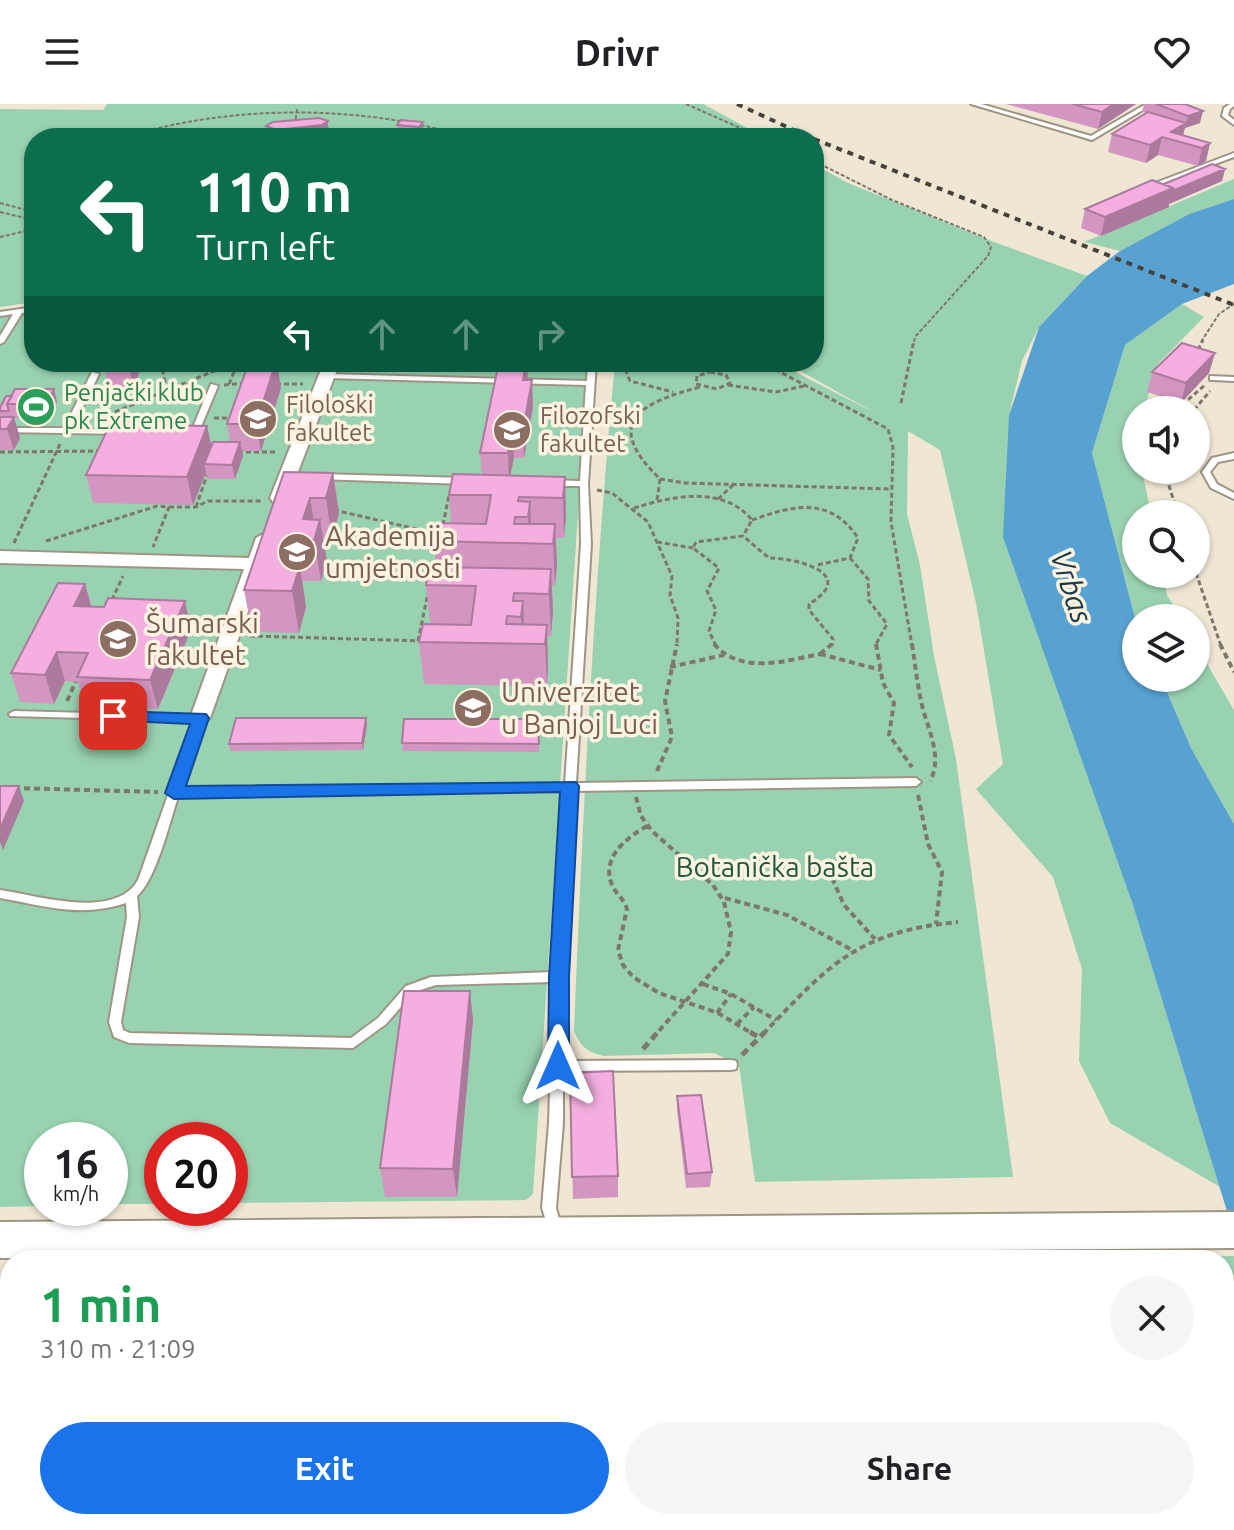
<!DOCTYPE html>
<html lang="en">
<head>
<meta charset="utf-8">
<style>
	:root { --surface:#fff; --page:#f6f6f6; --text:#202124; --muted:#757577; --accent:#1a73e8 }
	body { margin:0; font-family:Ubuntu,sans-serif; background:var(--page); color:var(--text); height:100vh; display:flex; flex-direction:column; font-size:30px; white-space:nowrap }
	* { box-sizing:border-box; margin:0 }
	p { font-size:26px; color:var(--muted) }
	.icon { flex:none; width:44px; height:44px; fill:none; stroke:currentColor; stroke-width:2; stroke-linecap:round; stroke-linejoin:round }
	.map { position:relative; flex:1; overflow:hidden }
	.side { position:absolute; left:0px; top:1146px; width:1234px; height:280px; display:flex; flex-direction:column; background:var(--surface); border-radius:32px 32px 0 0; box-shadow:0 2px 6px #0004 }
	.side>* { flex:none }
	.hud { position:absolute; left:24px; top:24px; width:800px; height:244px; border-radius:32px; box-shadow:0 2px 6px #0004; background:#0b6e4f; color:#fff; overflow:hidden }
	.fabs { position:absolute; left:1122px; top:292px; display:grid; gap:16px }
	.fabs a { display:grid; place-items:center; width:88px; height:88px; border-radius:50%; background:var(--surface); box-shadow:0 2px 6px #0004; font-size:40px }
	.speed { position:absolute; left:24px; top:1018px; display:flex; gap:16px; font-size:40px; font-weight:700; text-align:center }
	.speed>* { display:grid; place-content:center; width:104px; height:104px; border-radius:50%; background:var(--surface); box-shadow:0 2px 6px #0004; line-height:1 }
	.speed small { font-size:20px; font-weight:400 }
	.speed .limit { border:12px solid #d22; background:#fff; color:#111 }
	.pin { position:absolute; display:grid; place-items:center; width:68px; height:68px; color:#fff; margin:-34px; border-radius:16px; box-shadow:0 4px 12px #0006 }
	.me { position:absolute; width:88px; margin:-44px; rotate:0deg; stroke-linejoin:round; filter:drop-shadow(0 0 6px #0008) }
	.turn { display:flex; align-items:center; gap:28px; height:168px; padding:0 40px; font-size:36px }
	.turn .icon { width:104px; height:104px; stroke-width:2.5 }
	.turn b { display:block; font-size:56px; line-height:68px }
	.lanes { display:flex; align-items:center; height:76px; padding:0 40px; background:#0003; justify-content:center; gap:40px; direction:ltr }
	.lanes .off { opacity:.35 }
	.round { display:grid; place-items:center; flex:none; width:84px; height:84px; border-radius:42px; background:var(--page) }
	.head { display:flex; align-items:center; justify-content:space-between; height:136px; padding:0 40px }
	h1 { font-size:48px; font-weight:600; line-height:60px; color:#1e9e55 }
	.button { display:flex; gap:16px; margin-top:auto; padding:16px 40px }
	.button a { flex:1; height:92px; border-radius:48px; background:var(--accent); color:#fff; font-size:32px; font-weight:600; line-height:92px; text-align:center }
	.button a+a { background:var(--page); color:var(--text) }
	header { display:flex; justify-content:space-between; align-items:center; height:104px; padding:0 40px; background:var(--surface); font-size:36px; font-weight:600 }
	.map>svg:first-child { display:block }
	.green { fill:#99d2b1 }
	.water { fill:#58a2d2 }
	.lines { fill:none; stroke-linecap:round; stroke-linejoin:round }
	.lane-casing { stroke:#9e9584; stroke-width:4 }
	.street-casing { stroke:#9e9584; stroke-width:4 }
	.secondary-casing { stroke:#9e9584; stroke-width:4 }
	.path-far3 { stroke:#7e776b; stroke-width:2; stroke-dasharray:4 2; stroke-linecap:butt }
	.path-far2 { stroke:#7e776b; stroke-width:3; stroke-dasharray:5 3; stroke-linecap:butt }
	.path-far1 { stroke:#7e776b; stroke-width:4; stroke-dasharray:6 4; stroke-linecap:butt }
	.path { stroke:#7e776b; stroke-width:5; stroke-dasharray:8 5; stroke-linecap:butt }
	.lane { fill:#fff; fill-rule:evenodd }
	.street { fill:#fff; fill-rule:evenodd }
	.secondary { fill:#fff; fill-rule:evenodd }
	.rail { stroke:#474239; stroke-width:4; stroke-dasharray:6 6; stroke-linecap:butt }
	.wall { fill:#d296c1 }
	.shaded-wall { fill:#ab7a9d }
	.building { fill:#f4afe0; stroke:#ab7a9d; stroke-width:2 }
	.route { fill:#1a73e8; stroke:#114b97; stroke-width:2 }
	.labels { text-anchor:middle; stroke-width:7; stroke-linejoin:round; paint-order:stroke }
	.far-leisure-label { font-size:24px; fill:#27864d; stroke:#fef3e1; text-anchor:start }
	.far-education-label { font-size:24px; fill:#785e54; stroke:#fef3e1; text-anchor:start }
	.education-label { font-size:28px; fill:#785e54; stroke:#fef3e1; text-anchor:start }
	.park-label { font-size:28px; fill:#1d593c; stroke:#fef3e1 }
	.water-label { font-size:30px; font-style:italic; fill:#18384d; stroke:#fef3e1 }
</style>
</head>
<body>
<header><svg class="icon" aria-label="menu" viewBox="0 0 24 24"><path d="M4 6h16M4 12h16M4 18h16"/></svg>Drivr<svg class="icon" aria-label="heart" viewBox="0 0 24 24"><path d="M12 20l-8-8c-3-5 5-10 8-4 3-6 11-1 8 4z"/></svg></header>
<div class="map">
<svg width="1234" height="1426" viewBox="0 0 1234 1426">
	<rect width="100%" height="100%" fill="#f0e6d4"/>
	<!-- green -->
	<path class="green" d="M107,0H703L766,34H34V198L0,203V5L103,6Z
		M814,60L848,79L994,138L1087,172L1039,223L1022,257L1009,311L1132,798L1220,1083L1110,1019L1079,957L1082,865L1053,773L976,685L1003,660L976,499L940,346L908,327L907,410L920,461L934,552L956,655L1013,1073L755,1078L739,961L714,949L604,952C587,948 581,943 574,927C583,704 594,481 615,258H776L877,310L784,258H814Z
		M1234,75V95L1189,110L1120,147L1084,138Z
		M1182,200L1204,213L1157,261L1144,306H1136V366H1142L1151,410H1136V470H1163L1167,491L1181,514H1136V518L1092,349L1125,241Z
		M34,202V258H588L533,1090L526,1096L230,1099V1036H162V1100H110V1036H42V1102L0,1103V206Z
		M1196,541L1234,606V720L1191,644L1161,574H1196Z
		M1234,1152V1426H1231L1224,1400V1156H1145L1144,1153Z"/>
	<!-- water -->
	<path class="water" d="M1234,95V180L1182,200L1125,241L1092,349L1136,518V574H1161L1191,644L1234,720V1130L1132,798L1003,433L1009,311L1039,223L1087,172L1120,147L1189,110Z"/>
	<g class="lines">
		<defs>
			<path id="lane" d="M971,0H981L1091,32L1146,0H1153L1092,36Z
				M1230,0H1234V2L1230,5L1228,11L1234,16V21L1222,12L1224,4Z
				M1234,49V53L1147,85L1142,84Z
				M34,203V207L22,209L4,238L0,240V232L13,210L0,212V208Z
				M588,258H596L588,380L591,440L576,679L916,674L921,678L916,682L575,687L565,873L564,957L731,956L736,957L737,961L736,965L731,966L563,967V1019L556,1104L563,1129L582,1156H567L552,1136L542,1104L549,1019L553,878L436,881L414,888L386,920L353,944L129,939L114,933L109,918L127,813L126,799C80,814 45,802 0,794V786C36,791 106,814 134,782C138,777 140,771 142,765L194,617L10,612L9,610L14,607L204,612L205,614L181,685L565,680L581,440L580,382H552L548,379L552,376L580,377L586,281L327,274L323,272L327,270L587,277ZM564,687L553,868L431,873L406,882L378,914L351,934L130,929L123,926L121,918L139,813L137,792C156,776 170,717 178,693Z
				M92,268L99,270L72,325L122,326H125V330L0,328V324H64Z
				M1210,272L1234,273V277L1213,276H1210Z
				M211,280L218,282L200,325L190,330H184V326L193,323Z
				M1234,349V355L1218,358L1210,368L1217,380L1234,389V395L1211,384L1202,368L1212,354Z
				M320,370L466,374L470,377L466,380L317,375V371Z
				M566,1416H582L581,1426H565Z"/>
			<path id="street" d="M324,258H340L288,394L279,399L273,398L270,394Z
				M265,429L274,434L210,614L200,621L190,614L244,465L0,459V447L249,454L256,434Z
				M419,1416H451L450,1426H418Z"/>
			<path id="secondary" d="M1234,1108V1144L0,1154V1118Z"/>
		</defs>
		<!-- lane casing -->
		<use href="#lane" class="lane-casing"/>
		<!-- street casing -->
		<use href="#street" class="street-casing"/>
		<!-- secondary casing -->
		<use href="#secondary" class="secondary-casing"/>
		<!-- path-far3 -->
		<path class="path-far3" d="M686,0L763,34
			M321,20L329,25L278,32L266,29L274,24Z
			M295,21L297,5
			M124,34C226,0 367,0 469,34
			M814,57L892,96L984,133L991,143L988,152L915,233L914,238
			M0,99L34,108
			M0,108L34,116
			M0,133L34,125
			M1201,238L1219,210L1234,200"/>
		<!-- path-far2 -->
		<path class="path-far2" d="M1198,246L1203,236
			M164,258L162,264L167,287
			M622,258L630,277L673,288
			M696,258L705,268
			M761,258L888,325L893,343L891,418L912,542
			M710,268L726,271L730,279L717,285L696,280L697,272Z
			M229,280L238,258
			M276,280H303
			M224,281L244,279
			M728,281L776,288L804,282
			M901,299L914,236
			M1176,306L1205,281
			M1194,306L1210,287
			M100,314L236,258
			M214,314H233
			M1196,338L1207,349
			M0,348L102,347
			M238,348H278
			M1164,366L1178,410
			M660,375L685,379L889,385
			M597,386L612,389L648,418L672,472L670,491L678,514L677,542
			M718,395L734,380
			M657,396L660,375C602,319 639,299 700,283
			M169,403H196L208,397H261
			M196,403L208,368
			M634,404C673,392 723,381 752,416L743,432
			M334,406L438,430
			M752,416C794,401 830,392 858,434L850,454L817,461
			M443,421L449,391
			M46,437L157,402L169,403L153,443
			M657,438L693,444
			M14,439L61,338
			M850,454L868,475L869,497L887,520L875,542
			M1196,469L1221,542
			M112,496L123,472
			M250,532L425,537
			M418,537L428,489
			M716,542L709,527L716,506L707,487L719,464L693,444L696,438L743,432L769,454C797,454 859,470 809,500V506L833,535L832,542"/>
		<!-- path-far1 -->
		<path class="path-far1" d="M714,540C741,571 785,557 820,550
			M876,540L883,579L894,599L889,631L912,663
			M912,540C915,559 917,578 921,597C926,622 944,652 930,677
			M1220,540L1234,568
			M820,550L881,566
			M820,550L832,540
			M670,563L724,551
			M67,597L76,577
			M657,667L672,633L665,597L677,540
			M14,684L158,688
			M918,691L928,740L942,768L936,820
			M636,693L641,712L652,727L713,781L724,798L731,828L728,850L656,930
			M647,722C626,734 599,755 613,783C617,791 624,795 627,805L618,846L623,861L633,873L659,889L718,909L753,930
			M828,765L844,801L875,835
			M725,794L787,811L854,847
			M703,880L731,890L776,916
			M717,909L731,890
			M737,920L754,903
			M763,930C830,860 857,828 958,818"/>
		<!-- path -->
		<path class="path" d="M750,928L760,934
			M643,945L658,928
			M742,951L765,928"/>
		<!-- lane -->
		<use href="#lane" class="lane"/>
		<!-- street -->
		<use href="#street" class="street"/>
		<!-- secondary -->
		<use href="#secondary" class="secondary"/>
		<!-- rail -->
		<path class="rail" d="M737,0L811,34
			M814,35L1234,201"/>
	</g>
	<!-- wall -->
	<path class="wall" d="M1006,0H1136L1098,25Z
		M1144,0H1185L1200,19L1185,24L1183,31L1210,39L1206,57L1198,62L1158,51L1146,59L1108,48L1112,30L1146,9L1142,8Z
		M328,17V23L323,27L277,32L267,28L266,22Z
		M423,18V24L419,29L397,27V21Z
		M1225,65L1222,77L1169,100V103L1101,132L1081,124L1085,105L1164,80Z
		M1215,249L1209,269L1181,299L1147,288L1152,268Z
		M106,258H144L133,283H108L104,263Z
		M527,258L528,276H532L533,303L524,354H514L510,372L565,373L566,413L564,434H556L557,461L555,481H552L553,507L551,532H547L548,563L547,582L424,580L419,538L430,520L426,481L436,463L434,437L451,419L449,391L482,371L480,349Z
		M281,284L261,347H242L243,352L235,375H207L206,368L193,401L93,399L86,371L207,322L211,341L230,338L227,320Z
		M54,285L57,298L50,313L14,314L20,334L14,346H0V304L12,292Z
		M284,368L333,369L339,409L332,435H323L327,457L321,477H302L306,503L299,529L252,528L244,486Z
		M85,480L92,503L191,526L158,605L85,602L78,578L65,577L54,600L20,598L11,569Z
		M366,614L367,621L363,646L230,647L229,640Z
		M538,615L539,648L403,647L402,639Z
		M473,916L457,1093H385L380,1064Z
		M570,969L618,1072V1093L573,1095Z
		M677,992L712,1068L710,1083L686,1084L677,1006Z
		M892,1416H968L967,1426H895Z"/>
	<!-- shaded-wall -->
	<path class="shaded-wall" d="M1113,0H1136L1098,25L1102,8Z
		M1203,7L1200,19L1185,24L1188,12Z
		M328,17V23L323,27L277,32L276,26Z
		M423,18V24L419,29V23Z
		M1186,19L1182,36L1171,28Z
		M1162,33L1158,51L1146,59L1150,41Z
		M1210,39L1206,57L1198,62L1202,44Z
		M1225,65L1222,77L1169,100V103L1101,132L1105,113L1173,84Z
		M1215,249L1209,269L1181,299L1186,279Z
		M131,258H144L133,283L129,263Z
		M277,258L281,284L261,347L256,320Z
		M526,258H527L528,279L523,276Z
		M532,276L533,303L524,354L523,326Z
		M54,285L57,298L50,313L46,300Z
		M14,313L20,334L14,346L7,325Z
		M207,322L213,349L204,360L206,368L193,401L187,373Z
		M512,326L514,354L509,377L508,349Z
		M240,338L243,352L235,375L232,361Z
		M333,369L339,409L332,435L326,394Z
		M565,373L566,413L564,434L563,394Z
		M310,394L316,431L320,416L327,457L321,477L314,436L303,415Z
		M530,398L532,438L529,439L528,413Z
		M555,420L557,461L555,481L553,440Z
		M292,435L298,468L300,462L306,503L299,529L292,487L284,461Z
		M551,465L553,507L551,532L549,490Z
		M85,480L93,509L74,502Z
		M185,497L191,526L158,605L150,576Z
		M523,497L525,540H523L521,513Z
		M547,521L548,563L547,582L545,540Z
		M57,548L65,577L54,600L45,571Z
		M366,614L367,621L363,646L362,639Z
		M19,682L24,697L3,746L0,738V725Z
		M470,887L473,916L457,1093L453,1065Z
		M55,1416H75L73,1426H53Z
		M174,1416H189L188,1426H172Z"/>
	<!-- building -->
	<path class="building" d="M1073,0H1113L1102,8Z
		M1156,0H1185L1203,7L1188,12Z
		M1148,8L1186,19L1171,28L1210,39L1202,44L1162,33L1150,41L1112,30Z
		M319,14L328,17L322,21L276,26L266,22L273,18Z
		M401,16L423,18L419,23L397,21Z
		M1212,60L1225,65L1172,87L1173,84L1164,80Z
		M1152,76L1173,84L1105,113L1085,105Z
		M1182,239L1215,249L1186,279L1152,268Z
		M106,258H131L129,263H104Z
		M249,258H276L256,320H227Z
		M499,258H526L523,276H532L523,326H512L508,349H480Z
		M15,285H54L46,300H7Z
		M6,292H12L7,300L9,307H0V304Z
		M0,313H14L7,325H0Z
		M110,320L207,322L187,373L86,371Z
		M213,338H240L232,361L204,360Z
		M284,368L333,369L326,394H310L303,415L320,416L314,436L292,435L284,461L300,462L292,487L244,486Z
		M453,370L565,373L563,394L519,393L518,397L530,398L528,413H515L514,420H555L553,440L434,437L438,419L486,420L491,391H449Z
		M430,463L551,465L549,490L514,489L513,497H523L521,513L507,512L506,520L547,521L545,540L419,538L423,520L471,521L476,482L426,481Z
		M58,479L85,480L74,502L104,503L108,494L185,497L150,576L77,573L88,549L57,548L45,571L11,569Z
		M236,614H366L362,639L229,640Z
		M404,615H538L539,640L402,639Z
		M0,682H19L0,725Z
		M404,887H470L453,1065L380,1064Z
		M613,967L618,1072L572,1073L570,969Z
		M701,991L712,1068L687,1070L677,992Z
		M0,1328H10V1416H55L53,1426H0Z
		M87,1416H174L172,1426H84Z
		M630,1416H764V1426H630Z
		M899,1416H968L967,1426H903Z"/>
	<!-- route -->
	<path class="route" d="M113,607L206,610L209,614L186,682L576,678L579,682L569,873V962L566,968L558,970L551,968L548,962L549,873L560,688L174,695L165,689L190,620L107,616L104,612Z"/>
	<!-- icons -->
	<defs>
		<symbol id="stadium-disc" viewBox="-11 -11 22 22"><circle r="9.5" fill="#2e9e5b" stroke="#fef3e1"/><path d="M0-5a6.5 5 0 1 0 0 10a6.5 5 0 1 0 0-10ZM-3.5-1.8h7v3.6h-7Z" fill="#fff"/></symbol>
		<symbol id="university-disc" viewBox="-11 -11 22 22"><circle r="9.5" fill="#8d6e63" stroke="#fef3e1"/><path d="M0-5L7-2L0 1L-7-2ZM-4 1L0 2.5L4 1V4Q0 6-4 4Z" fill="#fff"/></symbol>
	</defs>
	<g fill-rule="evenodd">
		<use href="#stadium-disc" x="14" y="281" width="44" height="44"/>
		<use href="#university-disc" x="236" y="293" width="44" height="44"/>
		<use href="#university-disc" x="490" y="304" width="44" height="44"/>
		<use href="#university-disc" x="275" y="426" width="44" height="44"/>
		<use href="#university-disc" x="96" y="513" width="44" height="44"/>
		<use href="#university-disc" x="451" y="582" width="44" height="44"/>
	</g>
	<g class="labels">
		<!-- far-leisure labels -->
		<g class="far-leisure-label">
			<text x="64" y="297">Penjački klub<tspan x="64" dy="28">pk Extreme</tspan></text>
		</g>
		<!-- far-education labels -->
		<g class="far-education-label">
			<text x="286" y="309">Filološki<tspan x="286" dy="28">fakultet</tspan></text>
			<text x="540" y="320">Filozofski<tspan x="540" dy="28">fakultet</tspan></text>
		</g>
		<!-- education labels -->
		<g class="education-label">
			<text x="325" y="442">Akademija<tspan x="325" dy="32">umjetnosti</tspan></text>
			<text x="146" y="529">Šumarski<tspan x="146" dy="32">fakultet</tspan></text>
			<text x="501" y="598">Univerzitet<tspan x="501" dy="32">u Banjoj Luci</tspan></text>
		</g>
		<!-- park labels -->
		<g class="park-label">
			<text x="775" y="773">Botanička bašta</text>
		</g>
		<!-- water labels -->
		<g class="water-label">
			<text transform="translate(1071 483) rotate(72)" y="10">Vrbas</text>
		</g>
	</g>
</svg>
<div class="fabs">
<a><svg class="icon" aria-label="sound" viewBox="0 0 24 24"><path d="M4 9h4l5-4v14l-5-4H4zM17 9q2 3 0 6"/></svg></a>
<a><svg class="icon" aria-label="search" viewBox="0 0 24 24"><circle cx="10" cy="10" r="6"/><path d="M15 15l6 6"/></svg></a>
<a><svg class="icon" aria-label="layers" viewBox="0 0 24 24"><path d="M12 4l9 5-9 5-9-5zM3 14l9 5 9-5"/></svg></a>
</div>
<div class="speed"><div>16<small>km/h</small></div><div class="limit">20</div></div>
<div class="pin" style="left:113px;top:612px;background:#d93025"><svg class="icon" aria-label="arrive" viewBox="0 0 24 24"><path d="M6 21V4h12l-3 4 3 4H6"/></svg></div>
<svg class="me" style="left:558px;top:962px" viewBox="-20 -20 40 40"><path d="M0-17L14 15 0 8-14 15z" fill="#1a73e8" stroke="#fff" stroke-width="4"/></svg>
<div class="hud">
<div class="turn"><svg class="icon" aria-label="left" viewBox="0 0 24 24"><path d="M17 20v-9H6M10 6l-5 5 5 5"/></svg><div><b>110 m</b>Turn left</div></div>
<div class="lanes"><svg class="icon" aria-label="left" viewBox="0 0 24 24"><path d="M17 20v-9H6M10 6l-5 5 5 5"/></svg><svg class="icon off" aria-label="ahead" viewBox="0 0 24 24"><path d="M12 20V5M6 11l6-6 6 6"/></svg><svg class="icon off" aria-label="ahead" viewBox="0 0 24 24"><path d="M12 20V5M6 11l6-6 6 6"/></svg><svg class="icon off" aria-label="right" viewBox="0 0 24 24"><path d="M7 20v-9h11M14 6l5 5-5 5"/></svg></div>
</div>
<section class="side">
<div class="head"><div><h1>1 min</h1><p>310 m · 21:09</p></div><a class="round"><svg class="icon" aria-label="close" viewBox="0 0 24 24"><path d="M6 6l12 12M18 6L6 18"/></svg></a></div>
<div class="button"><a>Exit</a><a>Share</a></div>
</section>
</div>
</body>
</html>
